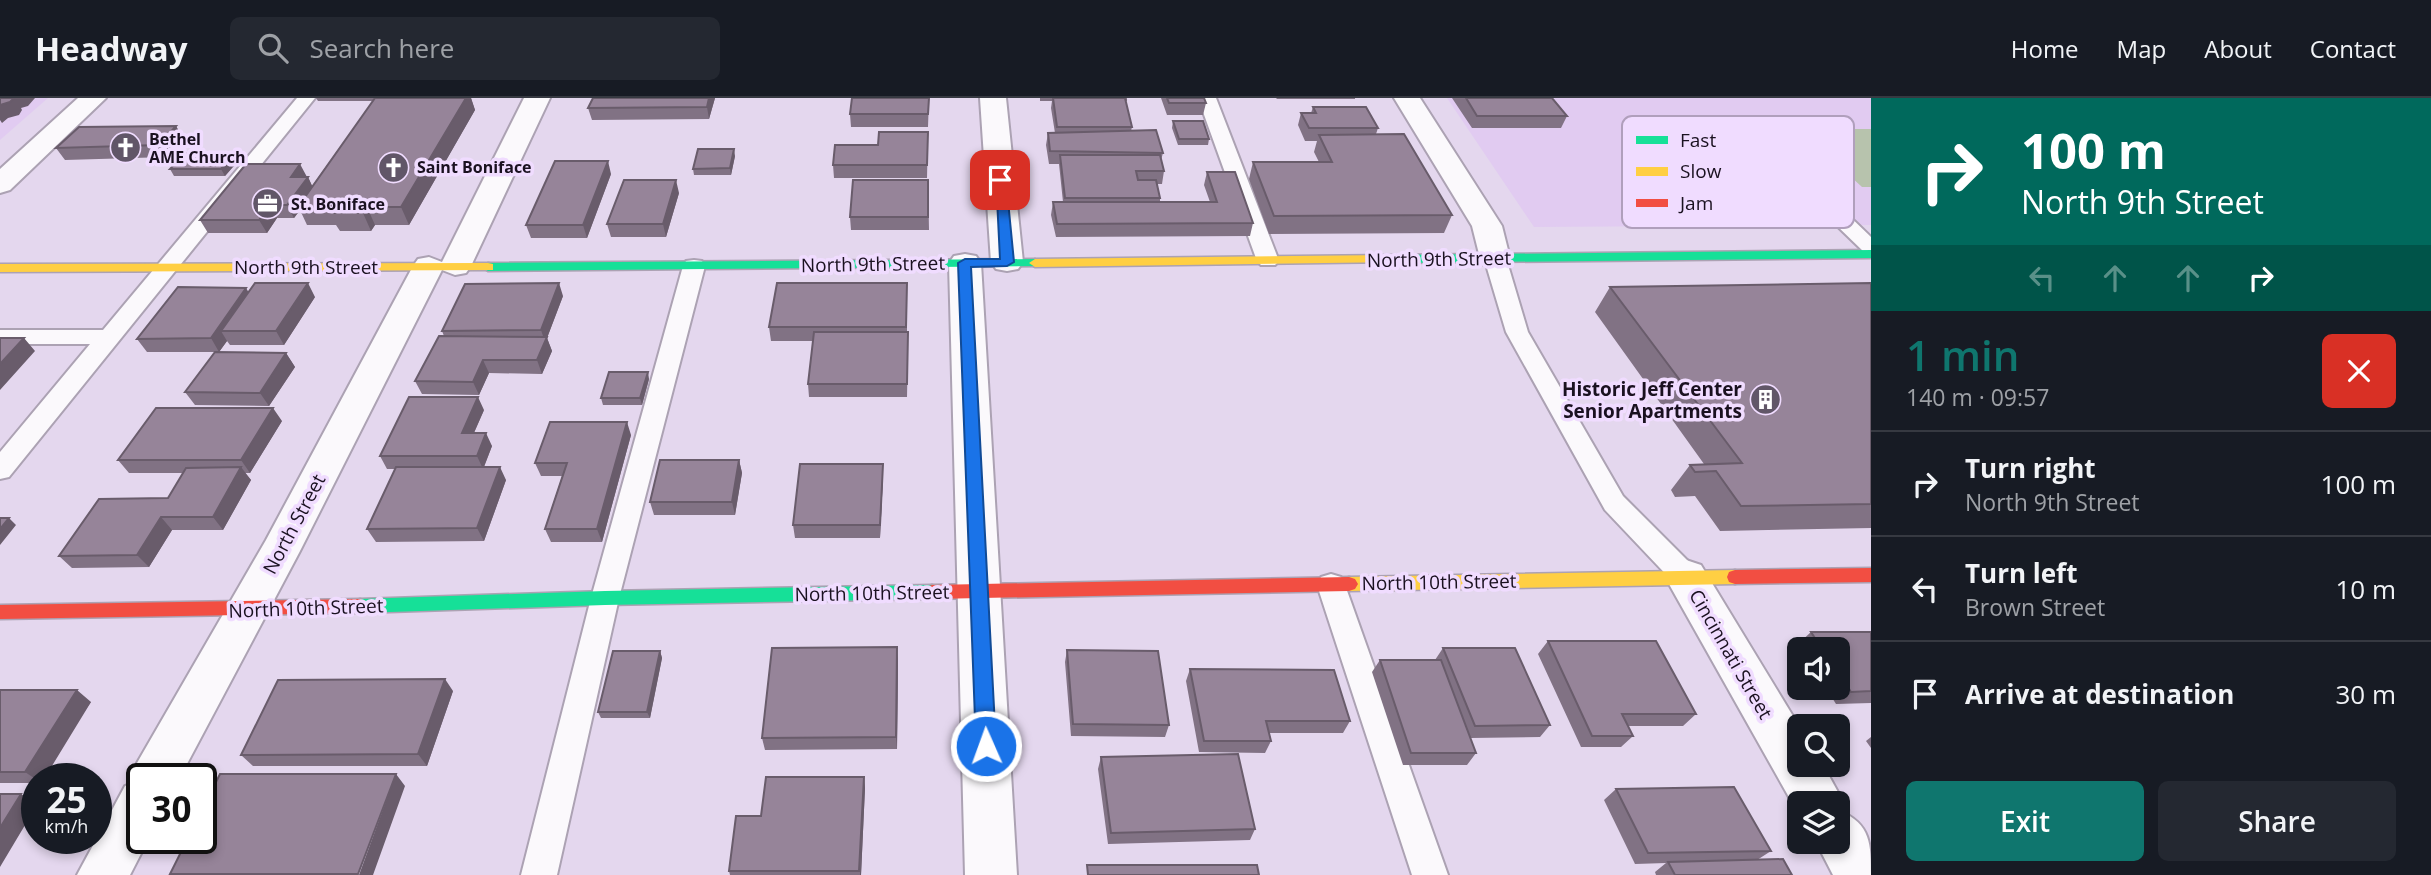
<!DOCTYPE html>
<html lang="en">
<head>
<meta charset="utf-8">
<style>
	:root { --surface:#171b24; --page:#242831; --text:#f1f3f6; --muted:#9ea1a6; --line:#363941; --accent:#0f766e }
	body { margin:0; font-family:"Open Sans",sans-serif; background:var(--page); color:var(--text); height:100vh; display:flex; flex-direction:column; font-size:26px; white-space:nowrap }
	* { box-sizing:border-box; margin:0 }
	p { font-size:23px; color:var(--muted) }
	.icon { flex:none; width:38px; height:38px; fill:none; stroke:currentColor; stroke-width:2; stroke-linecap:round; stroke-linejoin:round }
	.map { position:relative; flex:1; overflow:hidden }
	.drawer { display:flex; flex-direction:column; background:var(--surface); width:560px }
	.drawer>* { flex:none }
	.top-card { background:#00695c; color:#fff; overflow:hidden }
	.buttons { position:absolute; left:1787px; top:539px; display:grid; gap:14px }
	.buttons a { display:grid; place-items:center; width:63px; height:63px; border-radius:10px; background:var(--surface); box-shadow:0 4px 10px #0003; font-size:35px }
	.speed { position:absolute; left:21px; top:665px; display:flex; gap:14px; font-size:35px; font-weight:700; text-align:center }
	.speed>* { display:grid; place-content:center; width:91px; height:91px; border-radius:50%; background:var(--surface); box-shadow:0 4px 10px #0003; line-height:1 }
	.speed small { font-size:18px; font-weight:400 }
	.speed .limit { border:4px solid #111; border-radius:10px; background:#fff; color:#111 }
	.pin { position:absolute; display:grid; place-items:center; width:60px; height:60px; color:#fff; margin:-30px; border-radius:14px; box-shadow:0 4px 10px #0006 }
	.me { position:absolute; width:77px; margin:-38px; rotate:358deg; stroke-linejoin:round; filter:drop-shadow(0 0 5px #0008) }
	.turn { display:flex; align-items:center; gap:24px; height:147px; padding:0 35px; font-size:32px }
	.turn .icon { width:91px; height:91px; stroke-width:2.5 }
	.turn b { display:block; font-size:49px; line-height:60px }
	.lanes { display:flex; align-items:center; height:66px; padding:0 35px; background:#0003; justify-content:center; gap:35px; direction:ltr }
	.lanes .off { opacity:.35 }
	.round { display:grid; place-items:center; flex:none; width:74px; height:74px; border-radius:10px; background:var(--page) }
	.head { display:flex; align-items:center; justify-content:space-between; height:119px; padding:0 35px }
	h1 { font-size:42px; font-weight:600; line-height:52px; color:var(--accent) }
	.primary-button { display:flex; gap:14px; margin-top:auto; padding:14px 35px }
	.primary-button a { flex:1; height:80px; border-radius:10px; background:var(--accent); color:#fff; font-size:28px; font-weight:600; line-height:80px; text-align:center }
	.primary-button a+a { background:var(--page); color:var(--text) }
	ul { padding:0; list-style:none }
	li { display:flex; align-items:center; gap:21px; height:105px; padding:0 35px; border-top:2px solid var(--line) }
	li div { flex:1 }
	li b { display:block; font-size:26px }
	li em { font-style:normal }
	header { display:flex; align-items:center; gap:42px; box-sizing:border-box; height:98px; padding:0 35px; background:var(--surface); border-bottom:2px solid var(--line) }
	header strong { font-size:33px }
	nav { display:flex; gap:38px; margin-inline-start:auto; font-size:24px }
	.search { width:490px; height:63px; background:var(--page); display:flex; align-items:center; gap:18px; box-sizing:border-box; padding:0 24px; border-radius:10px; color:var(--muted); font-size:26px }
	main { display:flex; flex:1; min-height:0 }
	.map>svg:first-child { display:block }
	.built { fill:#e1cbf1 }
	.green { fill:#b7c3ad }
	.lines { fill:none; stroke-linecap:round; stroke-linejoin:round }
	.lane-casing { stroke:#aca2b3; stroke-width:4 }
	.street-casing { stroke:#aca2b3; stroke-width:4 }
	.fast-casing { stroke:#aca2b3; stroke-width:3 }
	.slow-casing { stroke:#aca2b3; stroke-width:3 }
	.jam-casing { stroke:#aca2b3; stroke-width:3 }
	.lane { fill:#fbf9fc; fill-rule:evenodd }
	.street { fill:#fbf9fc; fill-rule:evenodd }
	.fast { fill:#16e098; fill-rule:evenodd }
	.slow { fill:#ffcf43; fill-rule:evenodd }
	.jam { fill:#f24e42; fill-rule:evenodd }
	.wall { fill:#817284 }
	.shaded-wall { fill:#695c6b }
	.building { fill:#968499; stroke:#695c6b; stroke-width:2 }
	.route { fill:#1a73e8; stroke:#114b97; stroke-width:2 }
	.labels { text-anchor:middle; stroke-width:7; stroke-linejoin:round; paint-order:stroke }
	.far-poi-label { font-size:16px; font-weight:bold; fill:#1a1120; stroke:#f0dcff; text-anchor:start }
	.street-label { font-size:19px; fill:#1a1120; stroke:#f0dcff }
	.poi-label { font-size:19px; font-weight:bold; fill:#1a1120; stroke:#f0dcff; text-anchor:end }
	.key { fill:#f0dcff; stroke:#b09fbc; stroke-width:2 }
	.key-label { font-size:19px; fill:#1a1120 }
</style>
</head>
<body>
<header>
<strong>Headway</strong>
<div class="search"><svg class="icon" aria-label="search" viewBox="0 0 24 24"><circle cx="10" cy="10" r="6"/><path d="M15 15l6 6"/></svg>Search here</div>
<nav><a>Home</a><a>Map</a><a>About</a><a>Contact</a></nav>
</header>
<main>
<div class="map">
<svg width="1871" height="777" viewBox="0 0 1871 777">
	<rect width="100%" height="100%" fill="#e4d7ee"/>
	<!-- built -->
	<path class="built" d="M0,0H48L0,42Z
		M1447,0H1871V127L1534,129Z"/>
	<!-- green -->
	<path class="green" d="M1799,31H1871V89H1862Z"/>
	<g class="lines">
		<defs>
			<path id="lane" d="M297,0H315L9,379L0,381V354L90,246H0V232H103Z
				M1198,0H1216L1279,163L1275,167H1261L1257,163Z
				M1797,67L1804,69L1818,88L1871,139V156L1864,154L1804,96L1787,73Z
				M1495,154L1502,156L1506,160L1528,234L1623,398L1696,471L1700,479L1696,487L1686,490L1676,487L1605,412L1506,234L1484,160L1488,156Z
				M694,162L702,163L705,168L619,500L557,777H521L591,500L683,168L686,163Z
				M1331,476L1341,479L1345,487L1448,777H1412L1317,487L1321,479Z"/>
			<path id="street" d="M78,0H106L10,92L0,95V71Z
				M524,0H550L471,168L466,175L455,177L442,172L300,453L179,681H142V740H149L130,777H77L125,688L132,685L130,681L137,665L266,442L413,168L418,161L429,159L442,164Z
				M980,0H1006L1023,164L1018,171L1007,173L996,171L991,164Z
				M1394,0H1420L1502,128L1510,160L1506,167L1495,169L1484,167L1480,160L1472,128Z
				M965,156L976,158L981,165L1017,777H965L949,165L954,158Z
				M1686,462L1701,467L1799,628V667H1823L1844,705L1840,713C1871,726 1871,747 1871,777H1833L1816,744H1838V705H1799V717L1665,479L1671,467Z"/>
			<path id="fast" d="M1871,152V160L1393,165L1387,161L1393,157Z
				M1035,161L1041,165L1039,168L488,173L482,169L488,165Z
				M932,487L938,489L941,494L938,499L932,501L605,507L360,515L354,513L351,508L354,503L360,501L605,493Z"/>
			<path id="slow" d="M1393,157L1397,158V164L1035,169L1029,165L1035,161Z
				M488,165L493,166V172L0,174V166Z
				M1735,472L1741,474L1743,479L1741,484L1735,486L1349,493L1343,491L1340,486L1343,481L1349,479Z"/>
			<path id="jam" d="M1871,470V484L1735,486L1729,484L1727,479L1729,474L1735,472Z
				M1349,479L1355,481L1358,486L1355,491L1349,493L932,501L926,499L923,494L926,489L932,487Z
				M360,501L366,503L369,508L366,513L360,515L0,521V507Z"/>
		</defs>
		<!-- lane casing -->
		<use href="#lane" class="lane-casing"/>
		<!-- street casing -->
		<use href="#street" class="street-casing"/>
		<!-- fast casing -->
		<use href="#fast" class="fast-casing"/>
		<!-- slow casing -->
		<use href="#slow" class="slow-casing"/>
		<!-- jam casing -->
		<use href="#jam" class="jam-casing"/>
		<!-- lane -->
		<use href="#lane" class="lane"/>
		<!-- street -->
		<use href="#street" class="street"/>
		<!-- fast -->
		<use href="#fast" class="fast"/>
		<!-- slow -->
		<use href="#slow" class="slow"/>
		<!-- jam -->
		<use href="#jam" class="jam"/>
	</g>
	<!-- wall -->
	<path class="wall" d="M316,0H471L475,12L409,127H375L371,133H340L336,127H307L300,112L294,120H277L267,135H208L200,122L306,79H308L312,88L373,3H318Z
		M593,0H715L709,21L592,22L588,10Z
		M929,0L928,29H851L850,16Z
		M1040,0H1127V3H1125L1132,29L1131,33L1163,55L1161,62L1164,73L1162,86H1157L1160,100V104H1210L1204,87L1207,74L1253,125L1250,138L1056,139L1051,117L1053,104H1063L1059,66H1049L1046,47L1048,35H1055L1051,10L1052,3H1040Z
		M1161,0H1204L1206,5L1203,17H1167Z
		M1276,0H1355V1H1277Z
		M1452,0H1552L1567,18L1561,30H1472Z
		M1313,9L1378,30L1376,36L1452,117L1444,135L1269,136L1249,81L1253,64H1319L1314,54L1317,43H1305L1298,27L1301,15H1311Z
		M1173,23L1209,41L1208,47H1178L1172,30Z
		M176,28L183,41L167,59L65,62L56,50Z
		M928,34L927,80H834L833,67L878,47Z
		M735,58L731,77H694L693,71Z
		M239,62L225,78H174L170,71Z
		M611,76L587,140H531L526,127Z
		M928,82L929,132H851L850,119Z
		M679,95L666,139H611L607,126Z
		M907,185V234L908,247L907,299H809L808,286L813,243H771L769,229Z
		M1871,185V430L1720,433L1695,398L1675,399L1671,392L1690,367L1704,366L1595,214L1610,189Z
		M248,195L315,199L284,247H230L227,243L219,254H147L137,241Z
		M563,198L547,240L552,253L542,276L489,275L479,297L422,296L415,283L444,238L442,233Z
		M286,255L295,269L269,308L195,307L185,294Z
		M649,281L642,307H603L601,300Z
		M484,312L474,335L492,348L484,369L506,382L484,443L376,444L367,431L395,371H387L380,358Z
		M282,323L250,375H245L251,382L223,432H172L149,469L72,470L59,458L168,400L183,375H129L118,362Z
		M631,337L602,444H551L545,431L562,378H541L535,365Z
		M739,362L742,375L735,417H654L650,404Z
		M883,366V379L880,440H795L793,427Z
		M1811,534H1871V605L1836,606L1826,590H1838V551H1800L1797,547Z
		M1548,543L1696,616L1683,628H1628L1633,638L1621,649H1581L1538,556Z
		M1443,550L1550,627L1540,639L1470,640L1476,655L1467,667H1403L1372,574L1380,562H1435Z
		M1067,552L1169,627L1165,639L1071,638L1065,564Z
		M660,553L662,560L650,620H601L598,614Z
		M898,561L897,651L765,652L762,640Z
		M1190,571L1350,623L1343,635H1269L1271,643L1265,655L1199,654L1186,583Z
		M0,592L91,604L37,681V685H0Z
		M453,593L427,668H253L241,657Z
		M1871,639V650L1866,643Z
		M1101,659L1255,731L1250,742L1108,746L1098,671Z
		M864,679L865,690L861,777H730L729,773L761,718Z
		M1616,691L1771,753L1757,762L1792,777H1656L1655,774L1666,765L1635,766L1604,702Z"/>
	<!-- shaded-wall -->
	<path class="shaded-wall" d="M13,0H35L28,8L21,10L22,12L19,17L8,20L2,25L0,22V7Z
		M466,0H471L475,12L409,127L401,109Z
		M709,0H715L709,21L707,9Z
		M176,28L183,41L167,59L159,47Z
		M734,51L735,58L731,77L730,70Z
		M235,55L239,62L225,78L221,71Z
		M608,63L611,76L587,140L583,127Z
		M300,66L307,79H291Z
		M308,79L314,92L298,109L300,112L294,120L287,107Z
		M676,82L679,95L666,139L663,126Z
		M270,107L277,120L267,135L259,122Z
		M367,109L375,127L371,133L363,115Z
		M308,185L315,199L284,247L276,233Z
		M559,185L563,198L547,240L552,253L542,276L537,262L545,244L541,232Z
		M246,190L254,203L221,233L227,243L219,254L211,240Z
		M24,240L35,253L0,292V266Z
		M286,255L295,269L269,308L260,295Z
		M483,262L489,275L479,297L473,284Z
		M648,274L649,281L642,307L640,300Z
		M478,299L484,312L468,348L462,335Z
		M273,310L282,323L250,375L241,362Z
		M627,324L631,337L602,444L597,431Z
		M486,335L492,348L483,371L477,358Z
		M739,362L742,375L735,417L732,404Z
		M883,366V379L880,440V427Z
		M241,369L251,382L223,432L213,419Z
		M500,369L506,382L484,443L477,430Z
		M161,419L172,432L149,469L137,457Z
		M9,420L16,427L0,447V431Z
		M897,549L898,561L897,651L896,639Z
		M660,553L662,560L650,620L647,614Z
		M445,581L453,593L427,668L418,656Z
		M77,592L91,604L44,681H37V682L25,674Z
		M396,676L405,688L373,777H359Z
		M864,679L865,690L861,777H860Z
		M21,696L37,707L0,769V730Z"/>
	<!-- building -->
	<path class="building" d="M0,0H14L10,4L0,7Z
		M375,0H466L401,109H367L363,115H331L335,109H298Z
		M593,0H709L707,9L588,10Z
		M852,0H929L928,16H850Z
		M1053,0H1125L1132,29H1057Z
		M1167,0H1204L1206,5H1169Z
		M1466,0H1552L1567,18H1477Z
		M1313,9H1366L1378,30H1309L1301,15H1316Z
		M1173,23H1203L1209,41H1179Z
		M176,28L159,47L56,50L79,29Z
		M1156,32L1163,55L1050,53L1048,35Z
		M879,34H928L927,67H833L835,47H878Z
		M1404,36L1452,117L1274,118L1253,64H1332L1319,37Z
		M698,51H734L730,70L693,71Z
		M185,55H235L221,71H170Z
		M1060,57H1160L1164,73H1136L1138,82H1156L1160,100H1065Z
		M555,63H608L583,127H526Z
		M246,66H300L291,79H308L287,107H270L259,122H200Z
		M1207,74H1235L1253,125L1057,126L1053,104H1217Z
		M624,82H676L663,126H607Z
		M853,82H928V119H850Z
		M255,185H308L276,233H221Z
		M559,185L541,232L442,233L465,186Z
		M777,185H907L906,229H769Z
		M1871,185V406L1741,408L1716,373L1695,374L1690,367L1742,365L1610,189Z
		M178,189L246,190L211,240L137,241Z
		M814,234H908L907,286H808Z
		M439,238L547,239L537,262H483L473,284L415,283Z
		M0,240H24L0,266Z
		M215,254L286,255L260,295L185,294Z
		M609,274H648L640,300H601Z
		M409,299H478L462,335H486L477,358H380Z
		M156,310H273L241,362H118Z
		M550,324H627L597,431H545L567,365H535Z
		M660,362H739L732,404H650Z
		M800,366H883L880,427H793Z
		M241,369L213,419H161L137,457L59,458L99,401L168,400L186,370Z
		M396,369H500L477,430L367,431Z
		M0,420H9L0,431Z
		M1811,534H1871V593L1851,594L1838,574V551H1822Z
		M1548,543H1656L1696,616H1622L1633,638H1592Z
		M897,549L896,639L762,640L772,550Z
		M1443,550H1515L1550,627L1475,628Z
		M1067,552L1158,553L1169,627L1073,626Z
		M613,553H660L647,614H598Z
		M1380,562H1441L1476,655H1411Z
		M1190,571L1334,572L1350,623H1266L1271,643H1204Z
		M445,581L418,656L241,657L278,582Z
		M0,592H77L25,674H0Z
		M1238,656L1255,731L1111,735L1101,659Z
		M220,676H396L358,776H170L188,740H201V714Z
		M766,679H864L859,773H729L736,718H761Z
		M1734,689L1771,753L1648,755L1616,691Z
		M0,696H21L0,730Z
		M1783,761L1792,777H1675L1668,764Z
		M1087,767H1257L1259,777H1088Z"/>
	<!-- route -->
	<path class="route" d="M996,80L1006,82L1014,164L1007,168L971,169L996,648L993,655L986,657L979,655L976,648L958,165L965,161H1000Z"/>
	<!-- icons -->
	<defs>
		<symbol id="church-disc" viewBox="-11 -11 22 22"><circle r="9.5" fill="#615668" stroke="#f0dcff"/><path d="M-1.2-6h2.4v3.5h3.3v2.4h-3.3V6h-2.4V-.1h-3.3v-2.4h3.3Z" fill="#fff"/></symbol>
		<symbol id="office-disc" viewBox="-11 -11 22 22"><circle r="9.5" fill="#615668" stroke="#f0dcff"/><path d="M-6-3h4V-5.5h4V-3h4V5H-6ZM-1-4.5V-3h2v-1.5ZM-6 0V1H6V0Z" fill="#fff"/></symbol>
		<symbol id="building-disc" viewBox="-11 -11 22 22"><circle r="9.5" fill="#615668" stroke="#f0dcff"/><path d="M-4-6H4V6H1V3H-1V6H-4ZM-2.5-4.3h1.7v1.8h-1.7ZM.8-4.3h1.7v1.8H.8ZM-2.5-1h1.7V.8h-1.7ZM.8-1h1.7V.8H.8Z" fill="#fff"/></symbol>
	</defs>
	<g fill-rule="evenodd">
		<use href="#church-disc" x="108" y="32" width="35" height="35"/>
		<use href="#church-disc" x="376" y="52" width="35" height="35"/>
		<use href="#office-disc" x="250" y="88" width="35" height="35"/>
		<use href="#building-disc" x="1748" y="284" width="35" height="35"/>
	</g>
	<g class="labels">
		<!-- far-poi labels -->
		<g class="far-poi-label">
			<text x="149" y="47">Bethel<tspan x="149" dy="18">AME Church</tspan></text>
			<text x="417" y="75">Saint Boniface</text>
			<text x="291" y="112">St. Boniface</text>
		</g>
		<!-- street labels -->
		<g class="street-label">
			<text transform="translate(1439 161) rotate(-1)" y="7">North 9th Street</text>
			<text transform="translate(873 166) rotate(-1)" y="7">North 9th Street</text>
			<text x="306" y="176">North 9th Street</text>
			<text transform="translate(294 426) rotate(-62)" y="7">North Street</text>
			<text transform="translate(1439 484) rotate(-1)" y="7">North 10th Street</text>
			<text transform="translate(872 495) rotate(-1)" y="7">North 10th Street</text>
			<text transform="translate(306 510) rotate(-2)" y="7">North 10th Street</text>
			<text transform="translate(1731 556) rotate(60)" y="7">Cincinnati Street</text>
		</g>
		<!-- poi labels -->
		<g class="poi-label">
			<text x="1742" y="298">Historic Jeff Center<tspan x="1742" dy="22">Senior Apartments</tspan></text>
		</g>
	</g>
	<!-- legend -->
	<rect x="1622" y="18" width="232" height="112" rx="10" class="key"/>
	<rect x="1636" y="38" width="32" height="8" fill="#16e098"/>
	<rect x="1636" y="69" width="32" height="9" fill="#ffcf43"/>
	<rect x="1636" y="101" width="32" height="8" fill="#f24e42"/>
	<g class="key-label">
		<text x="1680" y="49">Fast</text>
		<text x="1680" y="80">Slow</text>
		<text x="1680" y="112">Jam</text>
	</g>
</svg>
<div class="buttons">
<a><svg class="icon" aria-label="sound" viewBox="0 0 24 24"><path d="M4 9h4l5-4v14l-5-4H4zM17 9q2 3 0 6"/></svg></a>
<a><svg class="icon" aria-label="search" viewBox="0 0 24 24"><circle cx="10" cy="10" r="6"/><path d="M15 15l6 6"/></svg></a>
<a><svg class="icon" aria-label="layers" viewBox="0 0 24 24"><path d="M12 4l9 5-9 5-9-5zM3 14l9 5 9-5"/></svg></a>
</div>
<div class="speed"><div>25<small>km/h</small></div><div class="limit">30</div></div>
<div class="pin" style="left:1000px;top:82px;background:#d93025"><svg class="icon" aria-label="arrive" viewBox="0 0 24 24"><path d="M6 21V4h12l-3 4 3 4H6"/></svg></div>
<svg class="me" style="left:986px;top:648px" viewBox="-20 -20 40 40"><circle r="17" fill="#1a73e8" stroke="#fff" stroke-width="3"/><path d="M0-11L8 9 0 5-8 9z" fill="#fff"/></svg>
</div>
<section class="drawer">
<div class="top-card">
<div class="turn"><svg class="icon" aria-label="right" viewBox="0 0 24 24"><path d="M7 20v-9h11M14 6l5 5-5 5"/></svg><div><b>100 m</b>North 9th Street</div></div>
<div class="lanes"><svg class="icon off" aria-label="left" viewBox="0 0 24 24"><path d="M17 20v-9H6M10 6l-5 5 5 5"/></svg><svg class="icon off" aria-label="ahead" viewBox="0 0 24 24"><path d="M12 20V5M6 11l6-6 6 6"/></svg><svg class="icon off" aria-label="ahead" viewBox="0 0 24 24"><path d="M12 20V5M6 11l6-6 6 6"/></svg><svg class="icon" aria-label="right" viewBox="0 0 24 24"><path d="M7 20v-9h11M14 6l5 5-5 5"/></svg></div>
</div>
<div class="head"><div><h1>1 min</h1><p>140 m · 09:57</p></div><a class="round" style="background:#d93025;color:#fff"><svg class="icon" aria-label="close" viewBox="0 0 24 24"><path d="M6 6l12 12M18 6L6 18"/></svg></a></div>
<ul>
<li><svg class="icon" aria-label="right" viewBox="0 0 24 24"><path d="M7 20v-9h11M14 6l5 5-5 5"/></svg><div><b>Turn right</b><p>North 9th Street</p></div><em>100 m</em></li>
<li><svg class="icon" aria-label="left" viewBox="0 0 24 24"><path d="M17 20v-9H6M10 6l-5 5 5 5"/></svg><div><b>Turn left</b><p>Brown Street</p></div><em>10 m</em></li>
<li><svg class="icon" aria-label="arrive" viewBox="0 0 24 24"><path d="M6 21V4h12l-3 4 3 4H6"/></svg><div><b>Arrive at destination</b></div><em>30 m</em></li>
</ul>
<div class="primary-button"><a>Exit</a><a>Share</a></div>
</section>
</main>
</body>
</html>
